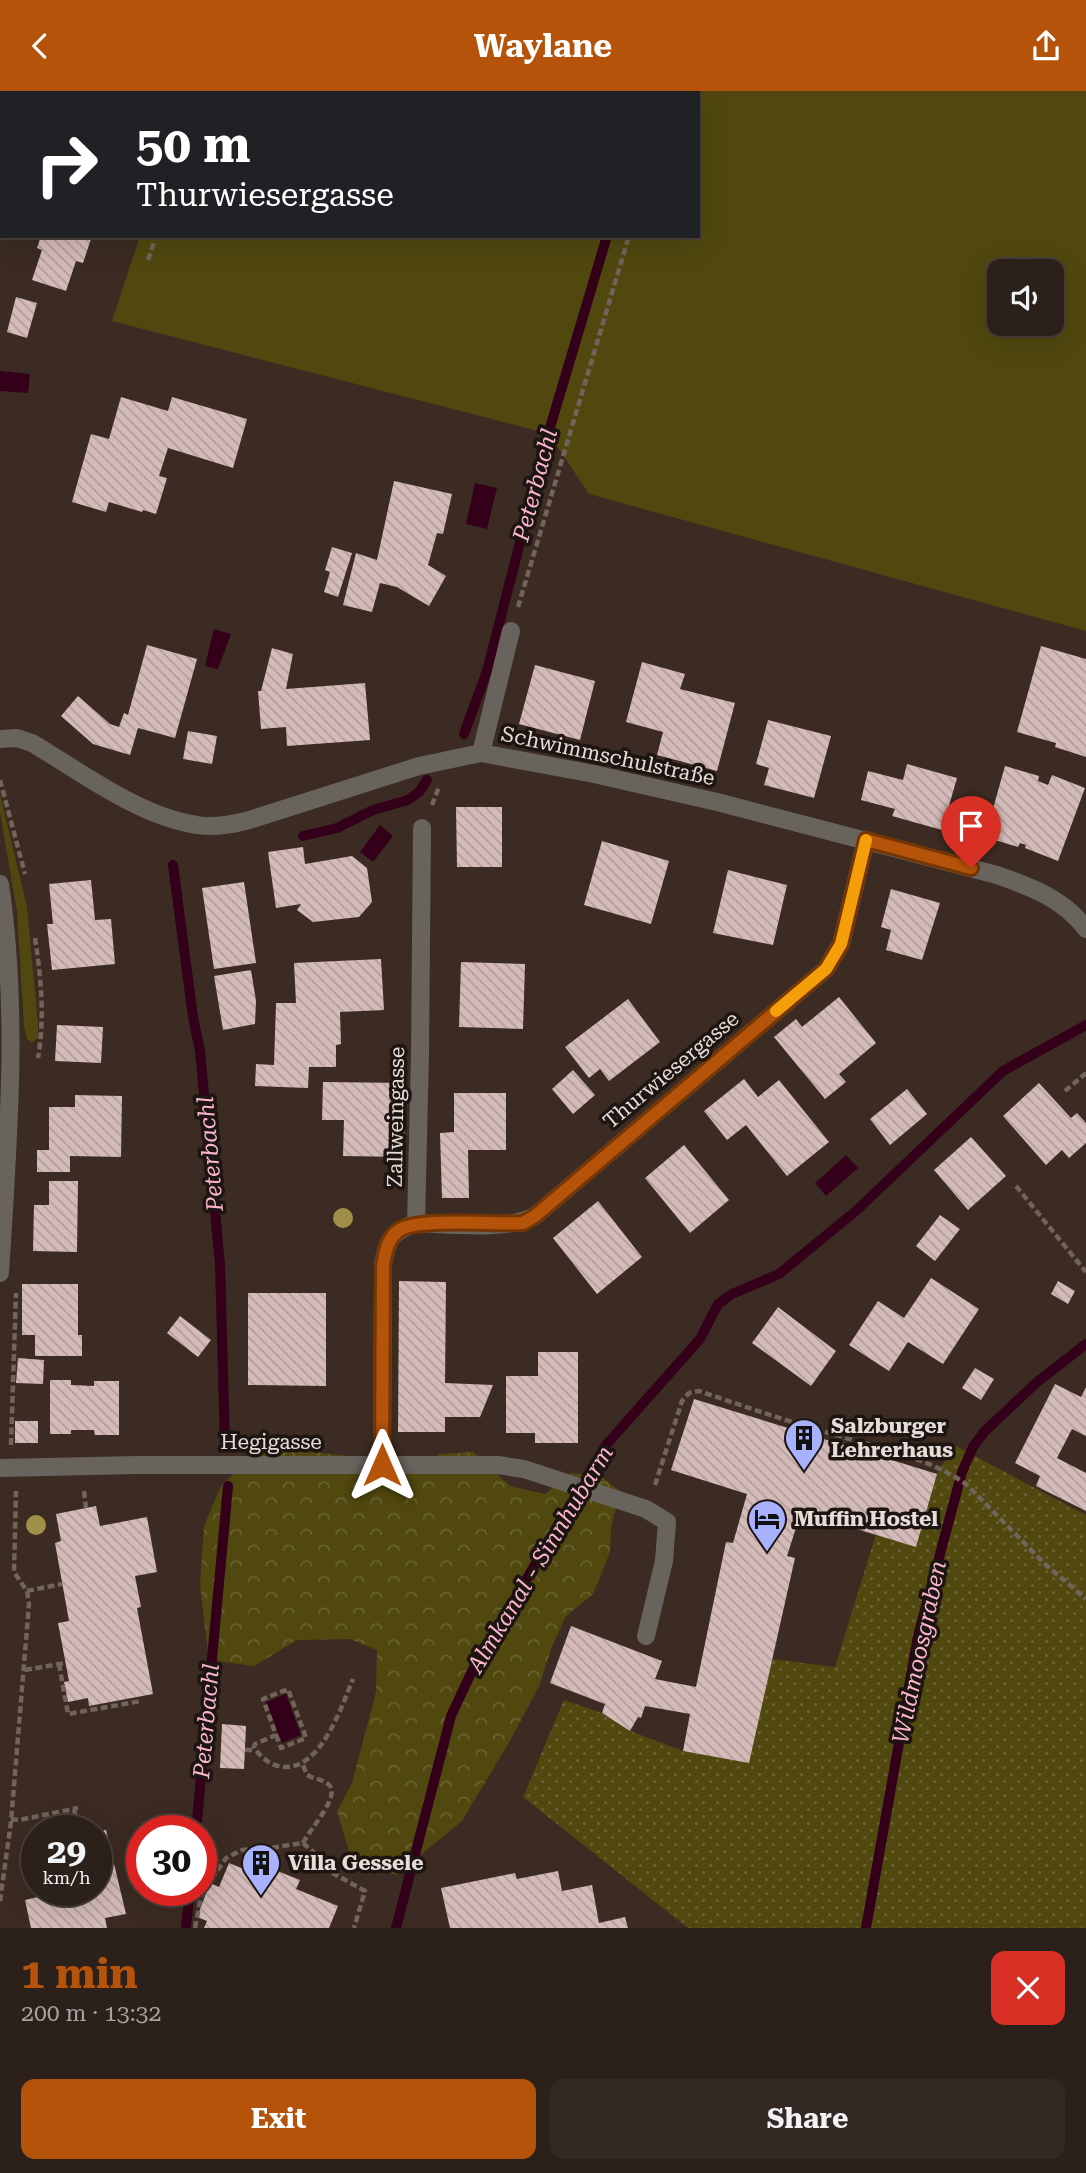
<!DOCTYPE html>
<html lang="en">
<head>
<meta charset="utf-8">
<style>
	:root { --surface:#2c201a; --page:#342823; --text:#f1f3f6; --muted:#a6a3a2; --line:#483e39; --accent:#b45309 }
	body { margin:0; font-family:"Roboto Serif",serif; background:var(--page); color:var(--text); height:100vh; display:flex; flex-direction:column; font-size:26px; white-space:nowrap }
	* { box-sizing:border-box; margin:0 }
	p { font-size:23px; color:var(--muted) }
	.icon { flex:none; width:38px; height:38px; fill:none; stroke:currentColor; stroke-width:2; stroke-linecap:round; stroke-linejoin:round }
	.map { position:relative; height:1837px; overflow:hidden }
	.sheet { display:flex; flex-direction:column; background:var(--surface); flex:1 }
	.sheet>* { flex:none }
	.top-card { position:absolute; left:0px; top:0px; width:700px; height:147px; box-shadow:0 7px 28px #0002,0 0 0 2px var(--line); background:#202124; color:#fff; overflow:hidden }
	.tools { position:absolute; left:987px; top:168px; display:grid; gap:14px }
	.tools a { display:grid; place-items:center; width:77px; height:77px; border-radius:14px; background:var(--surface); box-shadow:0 7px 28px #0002,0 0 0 2px var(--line); font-size:35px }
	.speed { position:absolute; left:21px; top:1724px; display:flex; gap:14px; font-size:35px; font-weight:700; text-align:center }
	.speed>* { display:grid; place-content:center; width:91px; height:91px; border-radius:50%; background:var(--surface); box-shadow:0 7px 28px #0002,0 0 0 2px var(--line); line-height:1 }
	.speed small { font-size:18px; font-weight:400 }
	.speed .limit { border:10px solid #d22; background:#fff; color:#111 }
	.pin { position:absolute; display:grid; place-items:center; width:60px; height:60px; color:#fff; margin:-72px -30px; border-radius:50% 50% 50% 0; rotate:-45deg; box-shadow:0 0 7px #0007 }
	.pin .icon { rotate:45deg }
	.me { position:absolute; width:77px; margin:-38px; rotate:0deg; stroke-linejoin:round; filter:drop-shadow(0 0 5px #0008) }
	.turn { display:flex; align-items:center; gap:24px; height:147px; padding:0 21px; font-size:32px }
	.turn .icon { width:91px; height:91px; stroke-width:2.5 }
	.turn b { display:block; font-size:49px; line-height:60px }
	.round { display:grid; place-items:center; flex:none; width:74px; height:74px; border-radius:14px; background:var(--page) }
	.headline { display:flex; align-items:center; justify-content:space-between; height:119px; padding:0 21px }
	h1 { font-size:42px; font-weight:700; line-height:52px; color:var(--accent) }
	.primary-button { display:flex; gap:14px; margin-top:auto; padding:14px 21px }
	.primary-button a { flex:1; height:80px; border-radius:14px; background:var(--accent); color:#fff; font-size:28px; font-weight:700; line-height:80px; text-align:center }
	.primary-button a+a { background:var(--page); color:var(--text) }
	header { display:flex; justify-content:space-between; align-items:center; height:91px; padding:0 21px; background:var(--accent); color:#fff; font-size:32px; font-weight:700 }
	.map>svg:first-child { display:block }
	.grass { fill:#50480f; fill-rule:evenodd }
	.forest { fill:url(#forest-crowns) }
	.park { fill:url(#park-dots) }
	.water { fill:#340019 }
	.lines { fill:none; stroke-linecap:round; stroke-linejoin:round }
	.stream { stroke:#340019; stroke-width:10 }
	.building { fill:url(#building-back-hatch) }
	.path { stroke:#72635b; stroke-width:4.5; stroke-dasharray:7 3.5; stroke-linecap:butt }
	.minor { stroke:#68635c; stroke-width:18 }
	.tree { fill:#a08f49 }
	.route-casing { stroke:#753606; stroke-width:18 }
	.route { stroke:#b45309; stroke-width:12 }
	.slow { stroke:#f59e0b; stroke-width:12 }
	.labels { text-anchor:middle; stroke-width:7; stroke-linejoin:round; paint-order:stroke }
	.street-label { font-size:21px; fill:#e7dcd7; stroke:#1d1511 }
	.poi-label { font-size:21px; font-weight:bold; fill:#e7dcd7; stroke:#1d1511; text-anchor:start }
	.water-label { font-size:23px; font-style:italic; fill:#fbb6ce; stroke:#1d1511 }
</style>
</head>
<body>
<header><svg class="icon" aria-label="back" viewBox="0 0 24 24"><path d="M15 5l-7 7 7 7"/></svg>Waylane<svg class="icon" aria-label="share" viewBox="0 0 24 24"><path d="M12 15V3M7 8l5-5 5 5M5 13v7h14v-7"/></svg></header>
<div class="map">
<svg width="1086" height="1837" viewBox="0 0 1086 1837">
	<defs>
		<pattern id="forest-crowns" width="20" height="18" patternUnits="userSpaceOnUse" patternTransform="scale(1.75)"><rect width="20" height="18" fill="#50480f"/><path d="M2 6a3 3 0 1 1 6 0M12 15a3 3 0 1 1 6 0" fill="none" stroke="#696231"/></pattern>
		<pattern id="park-dots" width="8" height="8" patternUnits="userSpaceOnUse" patternTransform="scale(1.75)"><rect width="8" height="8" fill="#50480f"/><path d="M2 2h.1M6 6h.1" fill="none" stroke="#696231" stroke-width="1.8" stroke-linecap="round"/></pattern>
		<pattern id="building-back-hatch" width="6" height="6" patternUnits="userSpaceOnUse" patternTransform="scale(1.75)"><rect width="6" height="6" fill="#d4bbb9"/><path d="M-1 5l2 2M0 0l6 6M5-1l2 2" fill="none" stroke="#b09d9b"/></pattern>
	</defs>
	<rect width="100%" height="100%" fill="#3b2b22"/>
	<!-- grass -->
	<path class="grass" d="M188,0H1086V540L589,403L555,352L539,345L538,340L112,230L140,145H698V2H187ZM1052,180V233H999V180Z
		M0,703L27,816L38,932V946L32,952L27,948L24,935L17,821L0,721Z"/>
	<!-- forest -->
	<path class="forest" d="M294,1359L348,1365L378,1390L398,1388L440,1363L473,1361L510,1395L545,1403L571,1382L602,1386L620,1400L611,1438L610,1461L593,1503L566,1525L551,1558L540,1593L511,1648L462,1730L396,1784L372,1775L349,1760L337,1720L352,1692L376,1601L377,1559L350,1548L297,1549L254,1575L209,1569L200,1494L204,1435L221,1395L254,1363Z"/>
	<!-- park -->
	<path class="park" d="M954,1354L1086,1424V1837H688L523,1706L564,1609L602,1622L630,1640L683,1660L749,1671L772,1568L835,1576L876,1443L916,1455L937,1383Z"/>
	<!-- water -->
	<path class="water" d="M0,280L30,283L28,302L0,300Z
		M475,392L497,397L487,438L466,433Z
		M214,538L231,543L218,578L205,575Z
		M380,734L393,745L373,771L360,761Z
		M846,1064L858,1077L826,1105L815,1092Z
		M286,1603L301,1644L282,1652L266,1611Z"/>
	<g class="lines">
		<!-- stream -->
		<path class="stream" d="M651,2L652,0
			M464,643L487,580L546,350L607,145
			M303,745L337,737L373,719L408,709L419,701L427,689
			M173,774L193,926L200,960L220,1174L225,1353
			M196,1740L228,1395
			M186,1837L190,1799
			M396,1837L451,1625L472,1580L606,1354L700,1248L718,1213L732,1203L779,1183L857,1119L1003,980L1086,934
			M866,1837L918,1545L962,1381L973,1356L984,1341L1036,1292L1086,1253"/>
	</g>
	<!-- building -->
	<path class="building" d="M41,145H92L83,172L76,170L66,200L32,189L42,159L37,157Z
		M16,206L37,212L27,247L7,241Z
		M121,306L168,320L172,306L247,328L233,377L168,357L159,385L167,387L156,423L143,419L142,421L109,411L106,421L72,411L91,343L109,348Z
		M394,390L452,403L443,443L437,442L428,474L446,485L429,515L397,496L380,492L372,521L343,514L356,462L377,469Z
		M332,456L352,462L338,506L324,501L330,481L325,479Z
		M147,554L197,568L175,647L138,637L130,664L93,653L61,625L78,605L110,633L119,636L124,622L128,624Z
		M1041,555L1086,568V666L1055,656L1056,652L1017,641Z
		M272,557L293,563L286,598L365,592L370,649L287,655L286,636L261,638L258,600H261Z
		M642,571L685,583L680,598L735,612L717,680L657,664L663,641L626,631Z
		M535,574L595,590L580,649L519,633Z
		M768,629L831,645L814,707L764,694L769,677L756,673Z
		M188,640L217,645L212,673L183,668Z
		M907,673L957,687L942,739L892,725L895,718L861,709L868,680L903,689Z
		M1005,675L1039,685L1038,690L1048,694L1052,684L1085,697L1058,770L1025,757L1026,754L1020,752L1018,756L985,746Z
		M456,716H502V776H457Z
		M602,750L669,770L651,833L584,814Z
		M303,756L305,773L352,765L367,777L372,811L359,826L313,831L297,819L301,813L276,817L268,761Z
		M728,779L787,794L773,854L713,842Z
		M91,789L95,829L111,828L115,873L52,879L47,833H53L49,793Z
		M244,791L256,872L214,878L202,797Z
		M891,798L940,812L922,869L886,859L891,839L881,836Z
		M381,868L384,919L340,921L341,953L336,954V976H309L308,997L255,995L256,973L274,974L276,912H296L294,872Z
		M461,871L525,873L523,938L459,936Z
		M251,879L256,910L255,933L223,939L214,885Z
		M839,906L876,952L839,983L846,991L825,1008L774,946L796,928L802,936Z
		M628,908L660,951L609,990L600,978L589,987L565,956Z
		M57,934L103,936L101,972L55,970Z
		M573,979L595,1004L573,1023L552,998Z
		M744,988L758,1006L779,989L829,1051L787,1085L746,1034L727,1049L704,1020Z
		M323,991L405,992L404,1066L343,1065L344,1029H322Z
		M1039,992L1071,1027L1077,1022L1086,1032V1052L1069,1067L1062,1059L1046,1074L1003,1025Z
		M907,998L927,1023L890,1054L870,1028Z
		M454,1002H506V1059H468L469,1107H442L440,1042L454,1041Z
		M75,1004L122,1005L121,1066L70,1065V1081H37V1059H49V1016H75Z
		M971,1046L1006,1085L968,1119L934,1079Z
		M684,1054L729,1109L690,1142L645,1087Z
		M49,1090H78L77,1161L33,1160L34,1114H49Z
		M598,1110L642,1166L597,1203L553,1147Z
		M940,1124L960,1138L935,1170L916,1155Z
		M931,1187L979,1218L943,1273L908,1251L889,1280L849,1254L878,1210L904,1227Z
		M399,1190L446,1191L445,1292L493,1294L480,1326H445V1341H398Z
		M1058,1190L1075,1200L1068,1213L1051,1203Z
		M22,1193H78V1244H82V1265H35V1244H22Z
		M248,1202H326V1295L248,1294Z
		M778,1216L836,1260L811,1295L752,1252Z
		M180,1225L211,1249L198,1266L167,1242Z
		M538,1261H578V1352H535V1342H506V1285H538Z
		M18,1267L44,1269L43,1293L16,1292Z
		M975,1277L994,1288L981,1309L962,1297Z
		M50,1289H71V1294L94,1295V1290H119V1344H95L94,1339H71V1343H50Z
		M1055,1293L1081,1306L1086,1296V1345L1072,1338L1057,1367L1086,1382V1420L1036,1395L1040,1385L1015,1372Z
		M694,1308L937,1383L916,1456L801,1421L787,1465L795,1467L749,1672L683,1660L690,1623L645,1615L641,1627L638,1626L630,1640L602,1622L605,1613L550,1592L571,1535L662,1570L655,1588L696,1596L726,1451L733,1452L747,1403L671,1379Z
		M15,1330H38V1352H15Z
		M96,1415L100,1435L147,1426L157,1481L135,1485L141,1516L137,1517L153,1603L89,1615L88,1607L68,1611L64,1591L69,1590L58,1532L69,1530L55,1452L61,1450L56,1423Z
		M222,1633L246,1635L244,1678L220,1677Z
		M106,1739L126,1823L105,1827L107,1837H31L25,1809L38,1806L36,1799H96V1741Z
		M229,1772L261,1785L265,1775L300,1789L296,1798L338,1815L329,1837H204L207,1830L197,1826L210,1792L219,1796Z
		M37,1778V1797H36L32,1779Z
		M558,1780L562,1800L592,1794L599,1832L625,1826L628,1837H450L441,1797L515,1782L517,1788Z"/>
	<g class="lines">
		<!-- path -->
		<path class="path" d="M199,2L200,0
			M673,2L674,0
			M148,169L156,145
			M518,516L629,145
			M0,689L25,783
			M432,714L439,696
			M35,847C41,886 45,927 38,967
			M1065,1000L1086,982
			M1016,1095L1086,1181
			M11,1354L16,1202
			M655,1394L682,1310L689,1302L699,1300C743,1315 787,1330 832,1343C875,1356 931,1367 967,1394L1045,1473L1086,1508
			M84,1400L86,1417
			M27,1500L62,1493
			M59,1573L68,1623L141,1610
			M25,1579L65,1572
			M276,1644L281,1657L306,1647L288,1598L263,1608L276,1644L255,1653L254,1656C260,1666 271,1675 284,1676C321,1678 341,1617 353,1588
			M245,1659H255
			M74,1718L79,1740
			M11,1728L19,1729L78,1717
			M303,1752L318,1765L329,1780L365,1800L354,1837
			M0,1810L11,1731L29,1513L27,1500L14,1481L16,1400
			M195,1837L201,1805L226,1767L242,1759L270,1757L303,1752C309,1739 343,1703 328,1693C322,1688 314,1688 307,1684L303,1674"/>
		<!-- minor -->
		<path class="minor" d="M0,648L17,647L32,652C81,681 140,726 197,734C214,737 230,734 246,730L419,675L481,662L594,683L717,711L997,784C1031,796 1064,808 1086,838
			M481,662L511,540
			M0,793C19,922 8,1052 0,1182
			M416,1132C450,1133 507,1140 535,1125L826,878L841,853L866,749
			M382,1374L383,1173C388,1148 391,1141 416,1132L420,963L422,737
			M0,1377L137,1374H498L524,1378L646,1418L667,1431L664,1470L646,1545"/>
	</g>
	<!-- trees -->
	<g class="tree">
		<circle cx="343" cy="1127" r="10"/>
		<circle cx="36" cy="1434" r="10"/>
	</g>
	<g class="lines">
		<defs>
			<path id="route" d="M382,1374L383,1174C386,1160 387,1149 398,1140C415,1126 496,1134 523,1132L535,1125L826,878L841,853L866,749L971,777"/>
		</defs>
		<!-- route casing -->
		<use href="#route" class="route-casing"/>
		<!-- route -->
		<use href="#route" class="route"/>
		<!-- slow -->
		<path class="slow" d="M776,920L826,878L841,853L866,749"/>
	</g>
	<!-- icons -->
	<defs>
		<symbol id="building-pin" viewBox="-11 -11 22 30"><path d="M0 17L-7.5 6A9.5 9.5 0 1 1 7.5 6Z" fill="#a7b1fc" stroke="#1d1511"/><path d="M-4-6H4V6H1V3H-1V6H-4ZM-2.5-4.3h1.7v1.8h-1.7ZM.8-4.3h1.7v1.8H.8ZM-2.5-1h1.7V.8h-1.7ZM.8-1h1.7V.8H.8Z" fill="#111"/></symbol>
		<symbol id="hotel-pin" viewBox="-11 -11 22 30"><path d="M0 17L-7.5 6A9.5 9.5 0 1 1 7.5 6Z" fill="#a7b1fc" stroke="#1d1511"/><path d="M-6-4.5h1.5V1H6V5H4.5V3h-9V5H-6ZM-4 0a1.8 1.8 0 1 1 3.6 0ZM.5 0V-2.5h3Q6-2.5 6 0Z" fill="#111"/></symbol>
	</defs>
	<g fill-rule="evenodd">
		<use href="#building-pin" x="782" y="1325" width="44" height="60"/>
		<use href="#hotel-pin" x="745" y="1406" width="44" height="60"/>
		<use href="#building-pin" x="239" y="1750" width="44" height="60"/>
	</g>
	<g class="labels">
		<!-- street labels -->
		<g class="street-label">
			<text transform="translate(608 665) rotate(12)" y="7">Schwimmschulstraße</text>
			<text transform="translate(671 979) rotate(-40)" y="7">Thurwiesergasse</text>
			<text transform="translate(396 1026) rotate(-89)" y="7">Zallweingasse</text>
			<text x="271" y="1358">Hegigasse</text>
		</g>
		<!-- poi labels -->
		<g class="poi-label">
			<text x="831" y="1342">Salzburger<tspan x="831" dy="24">Lehrerhaus</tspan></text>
			<text x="794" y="1435">Muffin Hostel</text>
			<text x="288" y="1779">Villa Gessele</text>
		</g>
		<!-- water labels -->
		<g class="water-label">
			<text transform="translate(535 394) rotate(-75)" y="8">Peterbachl</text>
			<text transform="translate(210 1063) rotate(-95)" y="8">Peterbachl</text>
			<text transform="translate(540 1468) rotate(-59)" y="8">Almkanal - Sinnhubarm</text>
			<text transform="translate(919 1561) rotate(-78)" y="8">Wildmoosgraben</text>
			<text transform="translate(206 1630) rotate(-85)" y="8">Peterbachl</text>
		</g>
	</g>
</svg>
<div class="tools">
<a><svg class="icon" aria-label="sound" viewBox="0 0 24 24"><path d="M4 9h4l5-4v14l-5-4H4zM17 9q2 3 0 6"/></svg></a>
</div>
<div class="speed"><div>29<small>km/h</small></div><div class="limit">30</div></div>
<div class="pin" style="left:971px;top:777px;background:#d93025"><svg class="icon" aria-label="arrive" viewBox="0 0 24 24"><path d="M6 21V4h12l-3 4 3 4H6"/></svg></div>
<svg class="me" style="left:382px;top:1374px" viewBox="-20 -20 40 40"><path d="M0-17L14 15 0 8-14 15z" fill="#b45309" stroke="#fff" stroke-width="4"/></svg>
<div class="top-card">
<div class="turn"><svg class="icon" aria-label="right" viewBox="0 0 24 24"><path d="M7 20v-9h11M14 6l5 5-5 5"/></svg><div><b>50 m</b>Thurwiesergasse</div></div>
</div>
</div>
<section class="sheet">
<div class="headline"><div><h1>1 min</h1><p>200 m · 13:32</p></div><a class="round" style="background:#d93025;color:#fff"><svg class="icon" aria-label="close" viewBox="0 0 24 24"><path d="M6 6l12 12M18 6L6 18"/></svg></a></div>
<div class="primary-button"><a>Exit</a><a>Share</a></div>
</section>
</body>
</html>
